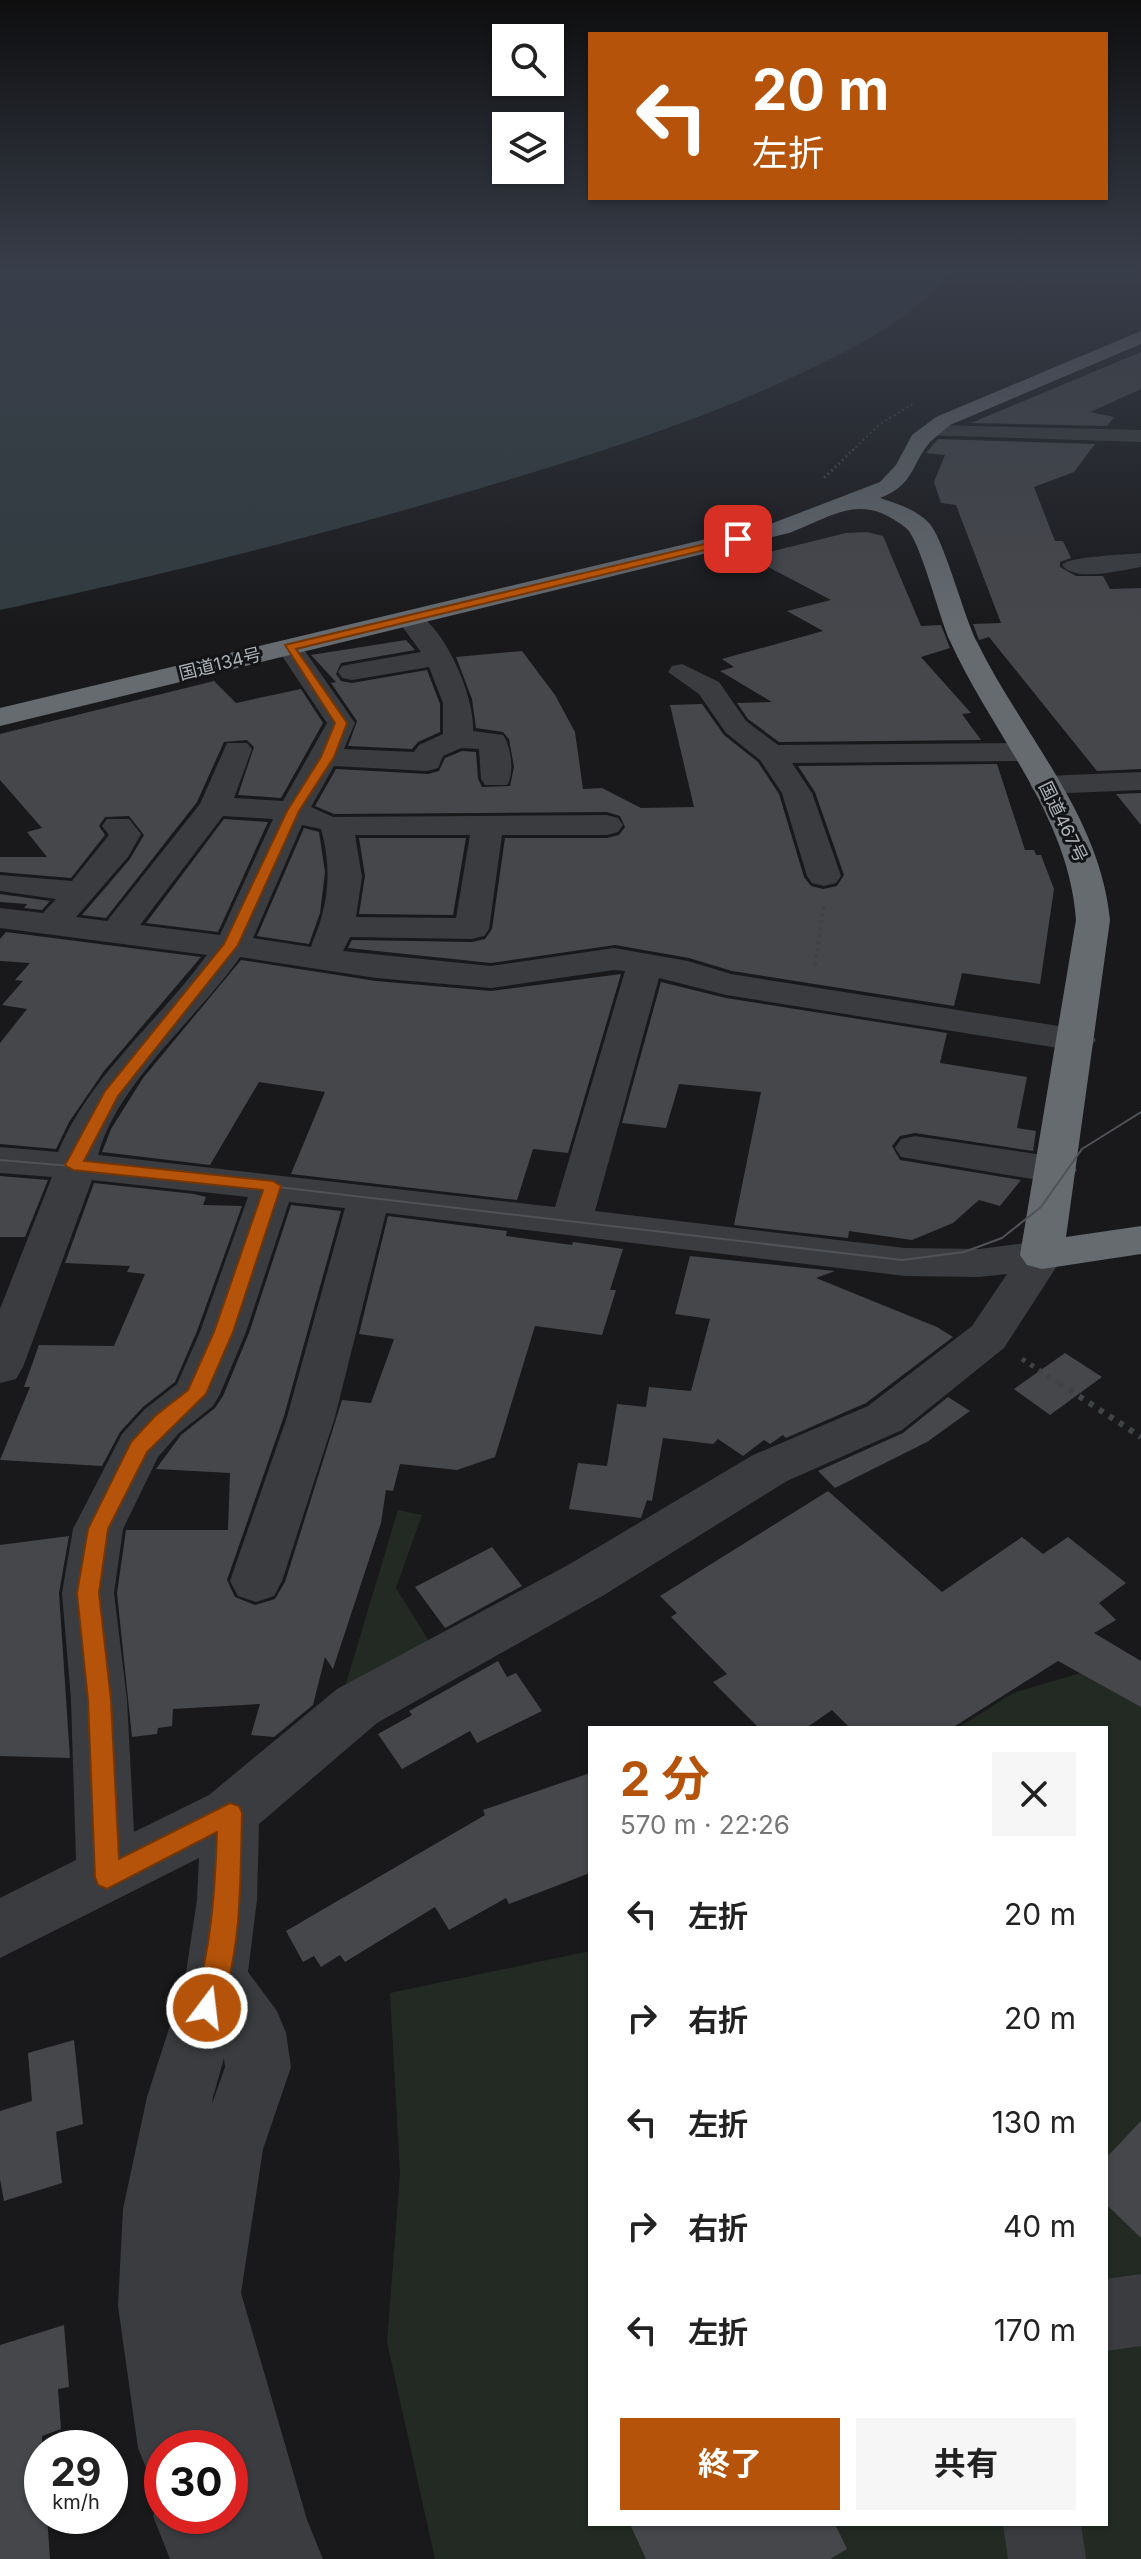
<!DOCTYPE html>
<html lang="ja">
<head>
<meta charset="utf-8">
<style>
	:root { --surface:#fff; --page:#f6f6f6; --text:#222; --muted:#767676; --accent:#b45309 }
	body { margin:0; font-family:Inter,"Noto Sans JP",sans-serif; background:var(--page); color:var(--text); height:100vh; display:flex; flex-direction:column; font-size:30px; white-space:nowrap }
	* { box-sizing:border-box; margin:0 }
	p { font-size:26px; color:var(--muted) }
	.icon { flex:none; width:44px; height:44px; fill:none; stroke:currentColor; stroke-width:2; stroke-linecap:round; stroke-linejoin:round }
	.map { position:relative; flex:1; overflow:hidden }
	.panel { position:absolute; left:588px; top:1726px; width:520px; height:800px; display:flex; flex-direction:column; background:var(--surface); border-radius:0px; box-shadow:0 2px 6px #0004 }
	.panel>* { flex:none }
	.guide { position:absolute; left:588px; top:32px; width:520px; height:168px; border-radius:0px; box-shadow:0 2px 6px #0004; background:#b45309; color:#fff; overflow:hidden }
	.buttons { position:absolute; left:492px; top:24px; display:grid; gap:16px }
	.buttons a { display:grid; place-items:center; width:72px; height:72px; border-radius:0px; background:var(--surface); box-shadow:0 2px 6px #0004; font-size:40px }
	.speed { position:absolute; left:24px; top:2430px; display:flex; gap:16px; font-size:40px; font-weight:700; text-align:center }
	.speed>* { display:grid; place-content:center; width:104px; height:104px; border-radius:50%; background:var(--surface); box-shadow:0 2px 6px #0004; line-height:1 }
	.speed small { font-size:20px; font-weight:400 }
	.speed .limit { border:12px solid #d22; background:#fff; color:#111 }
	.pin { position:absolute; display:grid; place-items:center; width:68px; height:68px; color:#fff; margin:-34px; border-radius:16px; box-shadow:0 4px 12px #0006 }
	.me { position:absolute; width:88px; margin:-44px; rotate:15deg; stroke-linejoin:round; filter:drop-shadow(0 0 6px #0008) }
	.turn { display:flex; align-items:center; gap:28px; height:168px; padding:0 32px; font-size:36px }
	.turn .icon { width:104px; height:104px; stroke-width:2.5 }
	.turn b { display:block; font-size:56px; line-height:68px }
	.round { display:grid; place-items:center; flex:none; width:84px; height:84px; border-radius:0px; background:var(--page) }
	.headline { display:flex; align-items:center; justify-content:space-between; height:136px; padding:0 32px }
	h1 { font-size:48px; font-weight:700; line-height:60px; color:var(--accent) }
	.primary-button { display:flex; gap:16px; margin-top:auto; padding:16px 32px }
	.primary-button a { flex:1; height:92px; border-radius:0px; background:var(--accent); color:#fff; font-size:32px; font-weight:700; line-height:92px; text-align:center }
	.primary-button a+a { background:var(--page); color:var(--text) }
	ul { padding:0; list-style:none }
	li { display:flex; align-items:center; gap:24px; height:104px; padding:0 32px }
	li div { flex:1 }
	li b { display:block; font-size:30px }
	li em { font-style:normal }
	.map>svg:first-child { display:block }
	.green { fill:#232a23 }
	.water { fill:#313c40 }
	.building { fill:#46474b }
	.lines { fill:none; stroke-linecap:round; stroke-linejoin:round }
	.path-far4 { stroke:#404346; stroke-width:2; stroke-dasharray:2 3; stroke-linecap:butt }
	.path-far3 { stroke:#404346; stroke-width:3; stroke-dasharray:2 3; stroke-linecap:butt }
	.path-far2 { stroke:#404346; stroke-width:4; stroke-dasharray:3 4; stroke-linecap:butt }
	.path-far1 { stroke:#404346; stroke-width:5; stroke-dasharray:4 6; stroke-linecap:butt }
	.path { stroke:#404346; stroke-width:6; stroke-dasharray:5 7; stroke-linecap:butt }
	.minor { fill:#3a3c3f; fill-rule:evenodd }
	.highway { fill:#666b70; fill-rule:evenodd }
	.tram { stroke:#4f5256; stroke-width:2 }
	.route { fill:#b45309; stroke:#753606; stroke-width:2 }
	.labels { text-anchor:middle; stroke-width:6; stroke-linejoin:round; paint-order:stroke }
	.far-street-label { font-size:18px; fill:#acb3b9; stroke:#141416 }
</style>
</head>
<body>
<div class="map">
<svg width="1141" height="2559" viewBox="0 0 1141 2559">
	<rect width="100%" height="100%" fill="#19191b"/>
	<!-- green -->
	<path class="green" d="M398,1510L422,1515L396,1588L432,1646L341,1700Z
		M1087,1671L1141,1690V2559H435L387,2342L400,2174L390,1993L590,1951V2524H1106V1728H958L1013,1693Z"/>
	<!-- water -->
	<path class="water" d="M0,269H954C912,322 843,354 784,381C681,428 572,461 464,493C310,538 156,577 0,610Z"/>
	<!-- building -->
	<path class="building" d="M1141,352V389L1090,412L1114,417L1107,426L971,423Z
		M938,439L1095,444L1074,472L1034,487L1055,541H1063L1071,558L1060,562V567L1076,576H1103L1110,589L1141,588V769L1097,771L989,637L979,640L973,624L1001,623L956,505L941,503L934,482L945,455L926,453Z
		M867,532L883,536L921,626L941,625L950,648L921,657L971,713L962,714L981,740L779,742L748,719L737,703L772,702L720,671L734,667L722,659L823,631L787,611L831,600L749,557L846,533Z
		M406,640L415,650L341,663L336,674L341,681L352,683L427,670L440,704V732L418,742L412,749L348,746L357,721L331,683L336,682L311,655Z
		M522,651L555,695L575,732L583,789L602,788L641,808L694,807L670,705L702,704L724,735L758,762L779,794L804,877L811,886L823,889L837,886L844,875L815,792L798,766L997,764L1025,850H1034L1036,855H1041L1054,889L1040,984L962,973L954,1006L732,971L689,958L615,945L491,963L348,948L352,940L472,942L485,939L492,929L505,838H607L619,835L625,827L620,816L607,812L334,814L315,806L336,769L428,774L439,771L445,758L462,751L476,752L478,779L482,787L510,786L514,767L509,739L503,732L476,728L472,699L456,657Z
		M214,681L236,703L301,689L323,723L281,798L238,795L254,747L247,740L224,742L197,802L106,918L82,915L130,859L144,835L129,816L105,817L99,826L105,835L71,878L0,872V857H47L27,832L42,828L0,780V734Z
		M1141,793V825L1116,794Z
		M224,819L268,822L218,932L146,923Z
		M304,828L319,832L325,872L320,913L309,944L257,936Z
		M359,838H466L453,915L359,914L365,876Z
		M0,894L50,901L42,910L24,908L27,904L0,902Z
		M6,932L201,957L104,1071L69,1122L56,1149L0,1144V1043L27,1009L2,1005L23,981L15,980L30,963L0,961V939Z
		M241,960L376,981L491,991L621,974L568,1153L533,1149L517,1200L291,1174L325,1092L259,1082L210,1165L102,1152L111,1129L143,1078Z
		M661,982L726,998L947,1033L940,1063L1027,1077L1017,1128L1036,1131L1033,1151L915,1133L900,1136L892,1146L900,1160L1021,1180L1000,1206L979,1200L953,1223L912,1240L849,1231L848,1238L734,1225L761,1092L679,1084L666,1128L622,1123Z
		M0,1176L48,1180L25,1237H0Z
		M94,1183L194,1194L206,1197L203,1205L242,1206L197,1331L175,1382L143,1407L120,1432L102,1466L0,1460L30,1387H24L39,1345L114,1346L145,1274L127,1272L130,1266L65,1263Z
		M291,1205L341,1211L284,1416L227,1580L235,1597L255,1605L275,1599L285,1582L342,1400L371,1403L394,1339L359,1334L388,1216L507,1231L506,1236L572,1245L573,1242L623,1249L610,1290H616L602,1335L535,1326L495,1457L457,1470L400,1464L393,1491L386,1490L381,1523L333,1669L325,1657L313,1705L274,1737L251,1735L260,1704L173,1709L172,1726L158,1728L157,1734L132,1737L117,1593L126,1530H228L230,1473L156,1469L181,1435L215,1408L223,1396L249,1333Z
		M690,1256L835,1271L816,1278L937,1327L953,1337L866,1403L786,1438L783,1435L770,1444L764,1440L743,1456L718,1439L713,1444L663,1438L652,1501L647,1500L641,1518L569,1509L578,1463L607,1466L617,1404L646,1407L649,1387L691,1391L710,1319L675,1314Z
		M1065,1353L1102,1377L1050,1415L1014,1389Z
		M948,1397L970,1411L927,1442L835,1488L818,1471L903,1433Z
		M828,1491L942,1592L1022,1537L1043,1554L1068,1537L1126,1583L1099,1603L1116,1620L1094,1633L1141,1661V1707L1058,1661L952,1728H850L832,1710L806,1728H759L713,1682L727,1674L671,1617L677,1613L660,1596Z
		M69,1536L59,1593L70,1758L0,1756V1545Z
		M492,1547L522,1586L445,1628L415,1587Z
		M498,1661L507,1677L516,1673L542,1711L477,1743L470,1731L402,1769L378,1734L412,1715L409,1711Z
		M590,1773V1873L509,1904L506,1898L449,1930L435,1907L345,1962L340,1955L321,1967L314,1956L303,1962L286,1931L485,1815L483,1810Z
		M74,2040L83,2124L56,2132L62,2183L4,2201L0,2179V2111L32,2101L28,2053Z
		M1141,2121V2238L1106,2204V2158Z
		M64,2325L69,2387L58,2389L61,2429L42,2436V2516H47L50,2559H0V2345Z
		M630,2524H835L847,2549L830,2559H646Z"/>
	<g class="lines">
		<!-- path-far4 -->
		<path class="path-far4" d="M852,451L880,424L914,403"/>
		<!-- path-far3 -->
		<path class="path-far3" d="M824,478L854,449"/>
		<!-- path-far2 -->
		<path class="path-far2" d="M815,965L824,904"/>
		<!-- path-far1 -->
		<path class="path-far1" d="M1022,1359L1062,1385"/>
		<!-- path -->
		<path class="path" d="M1059,1383L1141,1437"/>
		<!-- minor -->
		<path class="minor" d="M929,425L1141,430V442L922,435L919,431Z
			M1141,553V567C1121,570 1076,583 1062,565C1069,556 1125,555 1141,553Z
			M409,610C443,619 476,699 473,731L503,735C511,746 515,774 507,785H485L481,779L479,749L461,748L443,756L438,768L427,771L334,766L311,807L333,817L607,815L618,818L623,825L618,832L607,835H502L489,929L484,936L472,939L350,937L343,951L491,966L614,948L688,961L731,974L1077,1029L1090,1032L1096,1040L1090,1048L1077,1051L726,995L659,978L595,1211L905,1248L979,1249L1042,1241L1057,1245L1064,1255L1004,1348L902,1430L787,1481L604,1595L377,1723L259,1824L257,1900L248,1972L277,2011L286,2033L291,2067L263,2149L241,2293L307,2520L323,2559H170L153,2516L162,2495V2516H230V2448H162V2480L149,2475L138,2448L118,2306L123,2209L147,2097L185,1979L197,1900L199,1858L0,1958V1898L76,1860L71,1700L62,1593L73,1529L122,1434L145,1409L177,1384L200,1332L248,1197L92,1180L23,1367L16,1379L0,1383V1309L52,1177L0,1173V1147L58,1152C91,1074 158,1022 207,955L0,928V908L43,913L56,899L0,891V875L72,881L109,835L102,826L107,819H129L141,834L128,857L76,917L107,921L200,804L227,743H247L252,749L234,798L283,801L327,723L276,647L280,641H298L355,723L344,749L414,752L419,745L443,734V703L429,667L352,680L342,678L338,672L342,666L352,664L421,652L396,618ZM223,816L273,819L220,935L140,925ZM302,825L321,829C332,868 329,904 313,941L311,947L253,938ZM355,835H470L456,918L356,917L362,877ZM240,957L376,978L491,988L614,970L625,971L555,1207L98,1155C118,1082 197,1019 240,957ZM289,1202L345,1208L287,1417L230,1581L238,1596L256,1602L274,1596L282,1581L335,1417L386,1213L905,1276L979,1277L1007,1274L972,1326L868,1406L753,1455L568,1565L337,1689L209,1795L134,1832L127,1700L114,1593L123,1529L158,1457L179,1433L213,1406L220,1394L246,1332ZM224,2058L225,2067L212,2104L213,2097Z
			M682,664L719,682L746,721L778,745L1027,743L1037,746L1042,752L1037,758L1027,761L792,763L812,793L841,876L836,883L824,886L812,883L807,876L782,793L760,760L726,733L699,694L668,672L672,666Z
			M1141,772V790L1045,794L1034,791L1030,785L1034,779L1045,776Z
			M915,1136L1056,1157L1071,1161L1077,1170L1071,1179L1056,1183L901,1157L895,1148L901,1139Z
			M1141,2274V2346L1106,2351V2279Z
			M1003,2524H1081L1086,2559H1008Z"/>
		<!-- highway -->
		<path class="highway" d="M1141,331V344L950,425C944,431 936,436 930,442C911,465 914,485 880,498C896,503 917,510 929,523C944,539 964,617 977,642C1022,734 1100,815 1110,920L1066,1237L1141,1226V1254L1042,1269L1027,1265L1020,1255L1076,920C1069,815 992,734 950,641C940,620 920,539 906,528C861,492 836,515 789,533L0,726V708L773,523L880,482L896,465L912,435L936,417Z"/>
		<!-- tram -->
		<path class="tram" d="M0,1160L167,1174L902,1260L964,1252L1002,1238L1041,1207L1082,1149L1141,1112"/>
	</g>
	<!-- sky -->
	<linearGradient id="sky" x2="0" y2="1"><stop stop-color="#0e0e0f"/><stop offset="0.43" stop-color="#383e4a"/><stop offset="1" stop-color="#383e4a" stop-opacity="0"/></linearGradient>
	<rect width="1141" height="627" fill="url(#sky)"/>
	<!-- route -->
	<path class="route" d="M738,536L742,541L296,649L347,723L334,757L299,811L238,945L118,1096L84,1161L273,1181L281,1186L233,1332L206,1394L147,1452L108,1529L99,1593L111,1700L119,1859L230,1803L239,1806L242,1813C240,1880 243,1955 216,2017L207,2021L197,2017L193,2008C211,1951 215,1892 217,1832L107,1889L98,1885L95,1877L88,1700L77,1593L88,1529L131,1442L155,1416L188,1390L214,1332L263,1190L73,1170L65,1165L105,1091L224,944L287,811L321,757L335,723L285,645Z"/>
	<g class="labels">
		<!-- far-street labels -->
		<g class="far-street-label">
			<text transform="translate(220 664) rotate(-14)" y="6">国道134号</text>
			<text transform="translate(1063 822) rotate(64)" y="6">国道467号</text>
		</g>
	</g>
</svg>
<div class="buttons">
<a><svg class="icon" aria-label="search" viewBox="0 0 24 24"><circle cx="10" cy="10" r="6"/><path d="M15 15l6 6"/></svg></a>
<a><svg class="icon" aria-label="layers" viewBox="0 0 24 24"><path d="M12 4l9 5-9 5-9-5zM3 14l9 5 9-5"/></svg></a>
</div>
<div class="speed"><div>29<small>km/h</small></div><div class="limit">30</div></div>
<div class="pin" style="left:738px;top:539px;background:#d93025"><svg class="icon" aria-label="arrive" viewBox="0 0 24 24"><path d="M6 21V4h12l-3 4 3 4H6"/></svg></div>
<svg class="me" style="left:207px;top:2008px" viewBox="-20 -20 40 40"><circle r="17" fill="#b45309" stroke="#fff" stroke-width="3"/><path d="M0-11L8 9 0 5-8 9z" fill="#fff"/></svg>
<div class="guide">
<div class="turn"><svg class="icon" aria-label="left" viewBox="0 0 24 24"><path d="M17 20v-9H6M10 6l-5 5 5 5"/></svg><div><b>20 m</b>左折</div></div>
</div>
<section class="panel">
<div class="headline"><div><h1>2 分</h1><p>570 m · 22:26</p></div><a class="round"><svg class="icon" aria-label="close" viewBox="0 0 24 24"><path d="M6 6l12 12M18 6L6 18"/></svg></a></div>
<ul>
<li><svg class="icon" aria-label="left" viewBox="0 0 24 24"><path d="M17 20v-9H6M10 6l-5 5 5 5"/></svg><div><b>左折</b></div><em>20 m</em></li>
<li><svg class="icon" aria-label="right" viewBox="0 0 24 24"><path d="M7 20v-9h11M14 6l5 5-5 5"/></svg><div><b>右折</b></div><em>20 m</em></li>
<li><svg class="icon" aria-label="left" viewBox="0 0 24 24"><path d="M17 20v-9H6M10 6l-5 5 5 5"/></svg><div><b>左折</b></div><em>130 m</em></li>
<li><svg class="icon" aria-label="right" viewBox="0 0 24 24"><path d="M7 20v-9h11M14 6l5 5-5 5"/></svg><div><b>右折</b></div><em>40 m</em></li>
<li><svg class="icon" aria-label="left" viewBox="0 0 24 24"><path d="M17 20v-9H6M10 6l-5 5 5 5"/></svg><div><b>左折</b></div><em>170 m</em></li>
</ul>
<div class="primary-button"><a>終了</a><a>共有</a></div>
</section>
</div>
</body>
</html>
